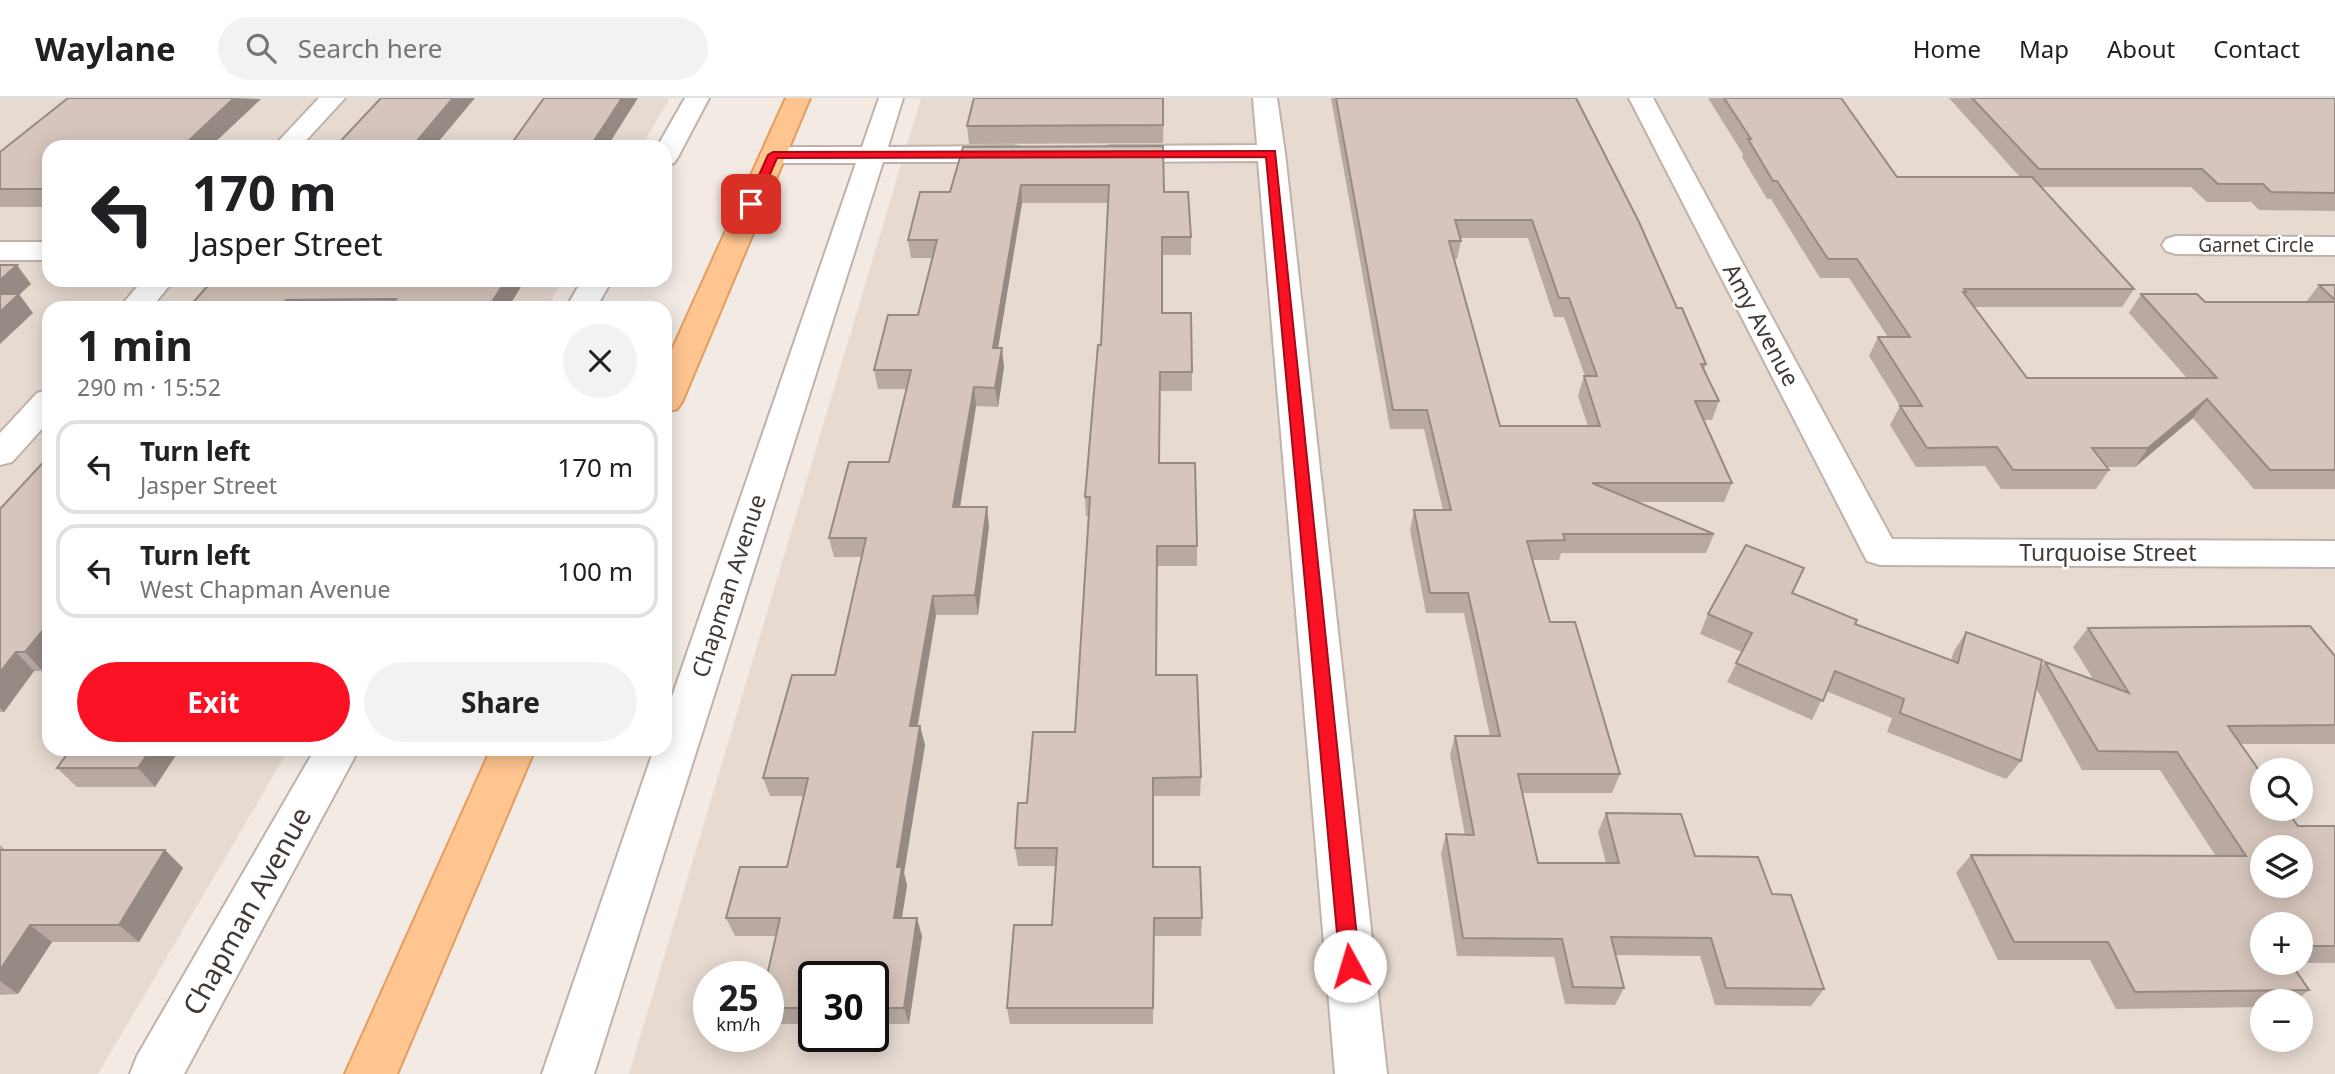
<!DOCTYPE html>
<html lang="en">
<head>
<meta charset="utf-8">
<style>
	:root { --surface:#fff; --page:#f2f2f2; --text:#202124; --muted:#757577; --line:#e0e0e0; --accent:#fa1224 }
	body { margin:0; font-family:"Noto Sans",sans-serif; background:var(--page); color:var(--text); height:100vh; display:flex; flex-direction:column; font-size:26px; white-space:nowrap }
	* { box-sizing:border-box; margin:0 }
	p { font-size:23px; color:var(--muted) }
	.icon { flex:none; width:38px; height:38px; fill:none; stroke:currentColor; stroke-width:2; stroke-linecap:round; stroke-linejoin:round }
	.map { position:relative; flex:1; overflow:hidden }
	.sheet { position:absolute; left:42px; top:203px; width:630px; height:455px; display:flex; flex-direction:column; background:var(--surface); border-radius:21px; box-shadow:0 4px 18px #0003 }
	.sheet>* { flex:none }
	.banner { position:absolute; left:42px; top:42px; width:630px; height:147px; border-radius:21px; box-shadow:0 4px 18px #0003; background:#fff; color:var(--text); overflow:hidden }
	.tools { position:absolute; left:2250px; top:660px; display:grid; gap:14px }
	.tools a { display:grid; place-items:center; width:63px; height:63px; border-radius:50%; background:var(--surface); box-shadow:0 4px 18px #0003; font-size:35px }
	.speed { position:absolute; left:693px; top:863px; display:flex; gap:14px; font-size:35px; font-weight:700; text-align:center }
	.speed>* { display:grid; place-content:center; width:91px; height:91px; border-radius:50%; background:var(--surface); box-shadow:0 4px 18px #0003; line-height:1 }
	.speed small { font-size:18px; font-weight:400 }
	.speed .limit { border:4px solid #111; border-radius:10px; background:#fff; color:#111 }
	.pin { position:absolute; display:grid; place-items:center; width:60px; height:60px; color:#fff; margin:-30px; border-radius:14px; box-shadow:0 4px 10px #0006 }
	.me { position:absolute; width:77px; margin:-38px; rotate:354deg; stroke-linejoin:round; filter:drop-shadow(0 0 5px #0008) }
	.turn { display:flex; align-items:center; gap:24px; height:147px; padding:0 35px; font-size:32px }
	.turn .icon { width:91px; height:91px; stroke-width:2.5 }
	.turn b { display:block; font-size:49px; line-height:60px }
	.round { display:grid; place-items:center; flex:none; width:74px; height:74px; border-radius:37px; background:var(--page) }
	.headline { display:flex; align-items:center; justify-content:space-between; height:119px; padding:0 35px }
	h1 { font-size:42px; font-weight:700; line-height:52px }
	.primary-button { display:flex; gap:14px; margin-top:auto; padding:14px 35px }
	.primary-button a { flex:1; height:80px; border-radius:42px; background:var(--accent); color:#fff; font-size:28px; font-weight:700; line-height:80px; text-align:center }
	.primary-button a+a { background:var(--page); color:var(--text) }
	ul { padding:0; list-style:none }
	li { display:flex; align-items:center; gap:21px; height:94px; margin:0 14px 10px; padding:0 21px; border:4px solid var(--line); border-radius:21px }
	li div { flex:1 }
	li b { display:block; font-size:26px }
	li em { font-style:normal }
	header { display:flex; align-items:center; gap:42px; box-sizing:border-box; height:98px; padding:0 35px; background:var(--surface); border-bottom:2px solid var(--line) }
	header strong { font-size:33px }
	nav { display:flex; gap:38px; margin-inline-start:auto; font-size:24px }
	.search { width:490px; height:63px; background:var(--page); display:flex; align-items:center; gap:18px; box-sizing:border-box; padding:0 24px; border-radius:38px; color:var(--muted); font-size:26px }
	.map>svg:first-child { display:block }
	.residential { fill:#e6dad1; fill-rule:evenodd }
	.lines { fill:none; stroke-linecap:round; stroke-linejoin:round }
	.minor-casing { stroke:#c0b2a9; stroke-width:4 }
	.major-casing { stroke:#e39d60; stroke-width:4 }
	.minor { fill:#fff; fill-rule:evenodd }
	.major { fill:#fec590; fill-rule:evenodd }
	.wall { fill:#b8a9a2; fill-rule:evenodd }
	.shaded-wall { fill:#968a84 }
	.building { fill:#d6c5bc; stroke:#968a84; stroke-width:2; fill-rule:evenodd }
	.route { fill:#fa1224; stroke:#a20c17; stroke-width:2 }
	.labels { text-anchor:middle; stroke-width:5; stroke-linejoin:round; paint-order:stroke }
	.far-street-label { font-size:19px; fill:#433933; stroke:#fff }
	.street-label { font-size:23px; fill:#433933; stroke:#fff }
	.near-street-label { font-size:28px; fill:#433933; stroke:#fff }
</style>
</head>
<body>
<header>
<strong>Waylane</strong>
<div class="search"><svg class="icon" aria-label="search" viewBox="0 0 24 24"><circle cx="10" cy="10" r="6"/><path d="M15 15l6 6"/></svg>Search here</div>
<nav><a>Home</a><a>Map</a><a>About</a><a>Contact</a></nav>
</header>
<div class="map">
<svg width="2335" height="976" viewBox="0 0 2335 976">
	<rect width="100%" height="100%" fill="#f2eae3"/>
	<!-- residential -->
	<path class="residential" d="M0,0H670L641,49H49V182H563L547,210H49V651H289L98,976H0Z
		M921,0H2335V976H629ZM2263,672H2301V710H2263ZM2263,749H2301V788H2263ZM2263,826H2301V864H2263ZM709,878H768V938H709ZM814,878H873V938H814ZM2263,903H2301V942H2263Z"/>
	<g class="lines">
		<defs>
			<path id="minor" d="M319,0H345L300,49H273Z
				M685,0H709L678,59L674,65L665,67V49H657Z
				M879,0H903L888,49L1013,48L1022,50L1026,56L1022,62L1013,64H883L594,976H542L654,651H665V619L856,65H773L764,63L760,57L764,51L773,49H862Z
				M1253,0H1277L1285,55L1387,976H1335L1258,63L1111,64L1102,62L1098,56L1102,50L1111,48L1257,47Z
				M1629,0H1653L1892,441L2335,443V469L1880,467L1867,463Z
				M2176,138L2335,139V157L2176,156L2166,153L2162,147L2166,141Z
				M0,144H49V162H0Z
				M143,182H174L151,210H119Z
				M582,182H612L596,210H566Z
				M49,292V323L12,364L0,367V335L37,295Z
				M315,651H359L184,976H130L137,958Z"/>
			<path id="major" d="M786,0H810L682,304L677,311L665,314V267Z
				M491,651H535L397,976H345Z"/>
		</defs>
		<!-- minor casing -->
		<use href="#minor" class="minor-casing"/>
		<!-- major casing -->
		<use href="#major" class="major-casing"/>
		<!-- minor -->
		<use href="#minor" class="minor"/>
		<!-- major -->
		<use href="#major" class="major"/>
	</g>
	<!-- wall -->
	<path class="wall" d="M1164,0L1163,45L969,46L967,28Z
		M1331,0H1576L1677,210L1706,266L1704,272L1719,303L1712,322H1704L1732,385L1724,404H1638L1714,436L1706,455H1561L1559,462H1533L1550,524L1620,676L1612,695H1522L1538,765H1606L1598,734L1606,715L1772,796L1824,891L1811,908L1715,907L1700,858L1616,857L1624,890L1615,907L1565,906L1554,859L1457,858L1441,755L1446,736L1465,737L1450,657L1455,638H1490L1464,515H1426L1410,432L1414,412H1443L1424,331H1390ZM1460,140H1528L1554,219H1564L1585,278H1584L1578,298L1588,328H1500L1454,161H1457L1461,143Z
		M1708,0H1841L1897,79H2020L1949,0H2335V113L2259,112L2251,104H2207L2191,89H2041L2134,191L2122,209H1974L2027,280H2187L2129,215L2141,196L2205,204H2306L2319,187H2335V391H2254L2193,320L2135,369H2106L2109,372L2096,391H2001L1985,368L1916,369L1890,327L1900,308L1869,258L1878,239H1888L1849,180H1820L1771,101H1767L1742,59L1743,56Z
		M261,1L49,49V109H0V54Z
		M963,49L1164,94L1191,139V157H1163L1162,215L1192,274V293H1160L1159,365L1197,448V468H1157L1156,577L1201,679L1200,698H1153L1154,769L1202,820L1201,838H1154L1153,926H1010L1007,910L1052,827L1056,768H1018L1015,750L1027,705L1075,634L1088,418H1086L1085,399L1101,247L1108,105H1022L998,250L1004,269L998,309L976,308L960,409L989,428L978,517H936L918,628H920L925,647L904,775L907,787L902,820L922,838L909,926H873V878H814V926H768V878L776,838H735L726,820L787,769L803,698H770L763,680L835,577L862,459H834L829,440L889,364L907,291H878L874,272L918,217L932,160H911L908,142L950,94Z
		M213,182L508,210H188Z
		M0,411L43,573H34L4,614H0Z
		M1792,495L1855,526L1951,562L1954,553L1966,534L2040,571L2045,564L2093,581L2073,549L2088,530L2335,558V646H2241L2298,728H2335V865H2291L2309,892L2295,903H2263V909L2116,911L2090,862H1998L1956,775L1971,757H2215L2160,672H2082L2036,590L2021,663L2006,681L1887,634L1892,620L1826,593L1812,622L1727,584L1742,554L1700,536L1708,516ZM2301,826V864H2263Z
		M71,651H180L155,689H77L57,670Z
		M0,747L5,752H165L183,770L139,844H52L18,896L0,897Z"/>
	<!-- shaded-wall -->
	<path class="shaded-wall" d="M234,0L261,1L210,49H182Z
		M453,0H475L434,49H412Z
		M622,0H638L607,49H590Z
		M1021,87L1022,105L995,269L993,250Z
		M17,167L31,186L0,214V182Z
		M506,182H525L508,210H488Z
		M19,196L33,215L0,246V214Z
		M286,202L291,210H279Z
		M1002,250L1004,269L998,309L995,290Z
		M974,289L976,308L957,428L953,409Z
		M2207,301L2193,320L2135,369L2148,350Z
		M987,409L989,428L978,517L975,497Z
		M933,498L936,517L914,647L910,628Z
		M49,525V566L43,573L25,554Z
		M16,554L34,573L4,614L0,610V574Z
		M920,628L925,647L904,775L907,787L899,838L894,820L897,769Z
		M151,651H180L155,689L138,670Z
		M165,752L183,770L139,844L119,827Z
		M917,820L922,838L909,926L904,910Z
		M30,827L52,844L18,896L0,883V872Z"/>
	<!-- building -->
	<path class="building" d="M68,0H234L182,49H49V91H0V54Z
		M381,0H453L412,49H335Z
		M544,0H622L590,49H509Z
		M974,0H1163V27L967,28Z
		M1336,0H1576L1639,124L1677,210H1682L1706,266H1701L1719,303H1695L1732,385H1592L1714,436H1563L1565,442L1527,443L1550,524H1575L1620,676H1518L1538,765H1619L1606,715L1681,716L1695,758L1758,759L1772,796L1791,797L1824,891L1726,890L1711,840L1611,839L1624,890L1573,889L1562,841L1463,840L1446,736L1474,737L1455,638H1500L1468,495H1430L1414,412H1451L1427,312H1393ZM1455,122H1532L1559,200H1569L1597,278H1584L1600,328H1500L1449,143H1461Z
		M1724,0H1841L1897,79H2032L2134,191H1964L1966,194H1963L2027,280H2217L2141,196H2197L2205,204H2335V372H2270L2207,301L2148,350H2092L2109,372H2013L1997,349L1927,350L1900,308H1922L1878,239H1910L1857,161H1828L1777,83H1773L1748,41H1751Z
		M1972,0H2335V95L2271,94L2263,86H2218L2202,71H2039Z
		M1163,48L1164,94H1188L1191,139H1162V215H1191L1192,274H1160L1159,365H1195L1197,448H1157L1156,577H1197L1201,679L1153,680V769H1200L1202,820H1154L1153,910H1007L1014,827H1052L1057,750H1015L1018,705H1027L1033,634H1075L1090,399H1085L1098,247H1101L1109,87H1021L993,250H1002L995,290L974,289L953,409H987L975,497L933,498L910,628H920L897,769H902L894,820H917L904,910H873V878H814V910H768V878H767L780,820H726L740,769H787L808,680H763L792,577H835L866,440H829L849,364H889L911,272H874L888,217H918L937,142H908L920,94H950L963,49Z
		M0,167H17L0,182Z
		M213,182H506L488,210H389L396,201L286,202L279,210H188Z
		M2319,187H2335V202Z
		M0,196H19L0,214Z
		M49,358V488L46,492H49V525L25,554H16L0,574V411Z
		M1746,447L1804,470L1792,495L1857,522L1855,526L1958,565L1966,534L2042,562L2021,663L1900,615L1904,601L1835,573L1823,603L1736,565L1752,535L1708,516Z
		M2310,528L2335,558V627L2228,628L2263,678V710H2285L2298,728H2335V848H2301V826H2263V864H2290L2309,892L2135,894L2108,844H2014L1971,757L2246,758L2177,654L2098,653L2045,564L2129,595L2088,530ZM2263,749H2301V788H2263Z
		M71,651H151L138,670H57Z
		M0,752H165L119,827H30L0,872Z"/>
	<!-- route -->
	<path class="route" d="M1275,53L1360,868L1357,874L1350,877L1343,874L1340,868L1266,59L777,60L757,106L751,110L746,106L768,57L773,54Z"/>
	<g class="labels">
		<!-- far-street labels -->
		<g class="far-street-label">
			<text x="2256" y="154">Garnet Circle</text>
		</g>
		<!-- street labels -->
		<g class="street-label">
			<text transform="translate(1761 227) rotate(62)" y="8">Amy Avenue</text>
			<text x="2108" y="463">Turquoise Street</text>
			<text transform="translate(729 488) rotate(-72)" y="8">Chapman Avenue</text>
		</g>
		<!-- near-street labels -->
		<g class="near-street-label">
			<text transform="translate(247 813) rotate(-61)" y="10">Chapman Avenue</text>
		</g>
	</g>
</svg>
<div class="tools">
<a><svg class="icon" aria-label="search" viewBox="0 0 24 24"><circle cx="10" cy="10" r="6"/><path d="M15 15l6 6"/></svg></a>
<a><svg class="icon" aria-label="layers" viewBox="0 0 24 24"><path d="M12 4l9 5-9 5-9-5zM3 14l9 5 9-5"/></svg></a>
<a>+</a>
<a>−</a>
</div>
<div class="speed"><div>25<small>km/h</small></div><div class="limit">30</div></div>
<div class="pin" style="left:751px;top:106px;background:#d93025"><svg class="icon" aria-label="arrive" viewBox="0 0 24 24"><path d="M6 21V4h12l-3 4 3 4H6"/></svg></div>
<svg class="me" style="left:1350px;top:868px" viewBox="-20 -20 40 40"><circle r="19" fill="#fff"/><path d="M0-13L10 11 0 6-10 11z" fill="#fa1224"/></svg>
<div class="banner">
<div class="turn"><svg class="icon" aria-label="left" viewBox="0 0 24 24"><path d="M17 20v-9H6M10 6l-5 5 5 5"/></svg><div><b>170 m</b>Jasper Street</div></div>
</div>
<section class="sheet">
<div class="headline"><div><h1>1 min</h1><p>290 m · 15:52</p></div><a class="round"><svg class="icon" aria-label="close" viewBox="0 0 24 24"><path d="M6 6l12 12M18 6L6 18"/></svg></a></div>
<ul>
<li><svg class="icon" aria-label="left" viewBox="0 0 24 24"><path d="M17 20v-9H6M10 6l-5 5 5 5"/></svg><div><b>Turn left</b><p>Jasper Street</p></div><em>170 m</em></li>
<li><svg class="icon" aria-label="left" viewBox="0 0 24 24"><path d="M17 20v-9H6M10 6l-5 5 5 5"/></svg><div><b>Turn left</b><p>West Chapman Avenue</p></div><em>100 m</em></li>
</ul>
<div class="primary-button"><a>Exit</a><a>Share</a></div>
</section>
</div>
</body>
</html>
